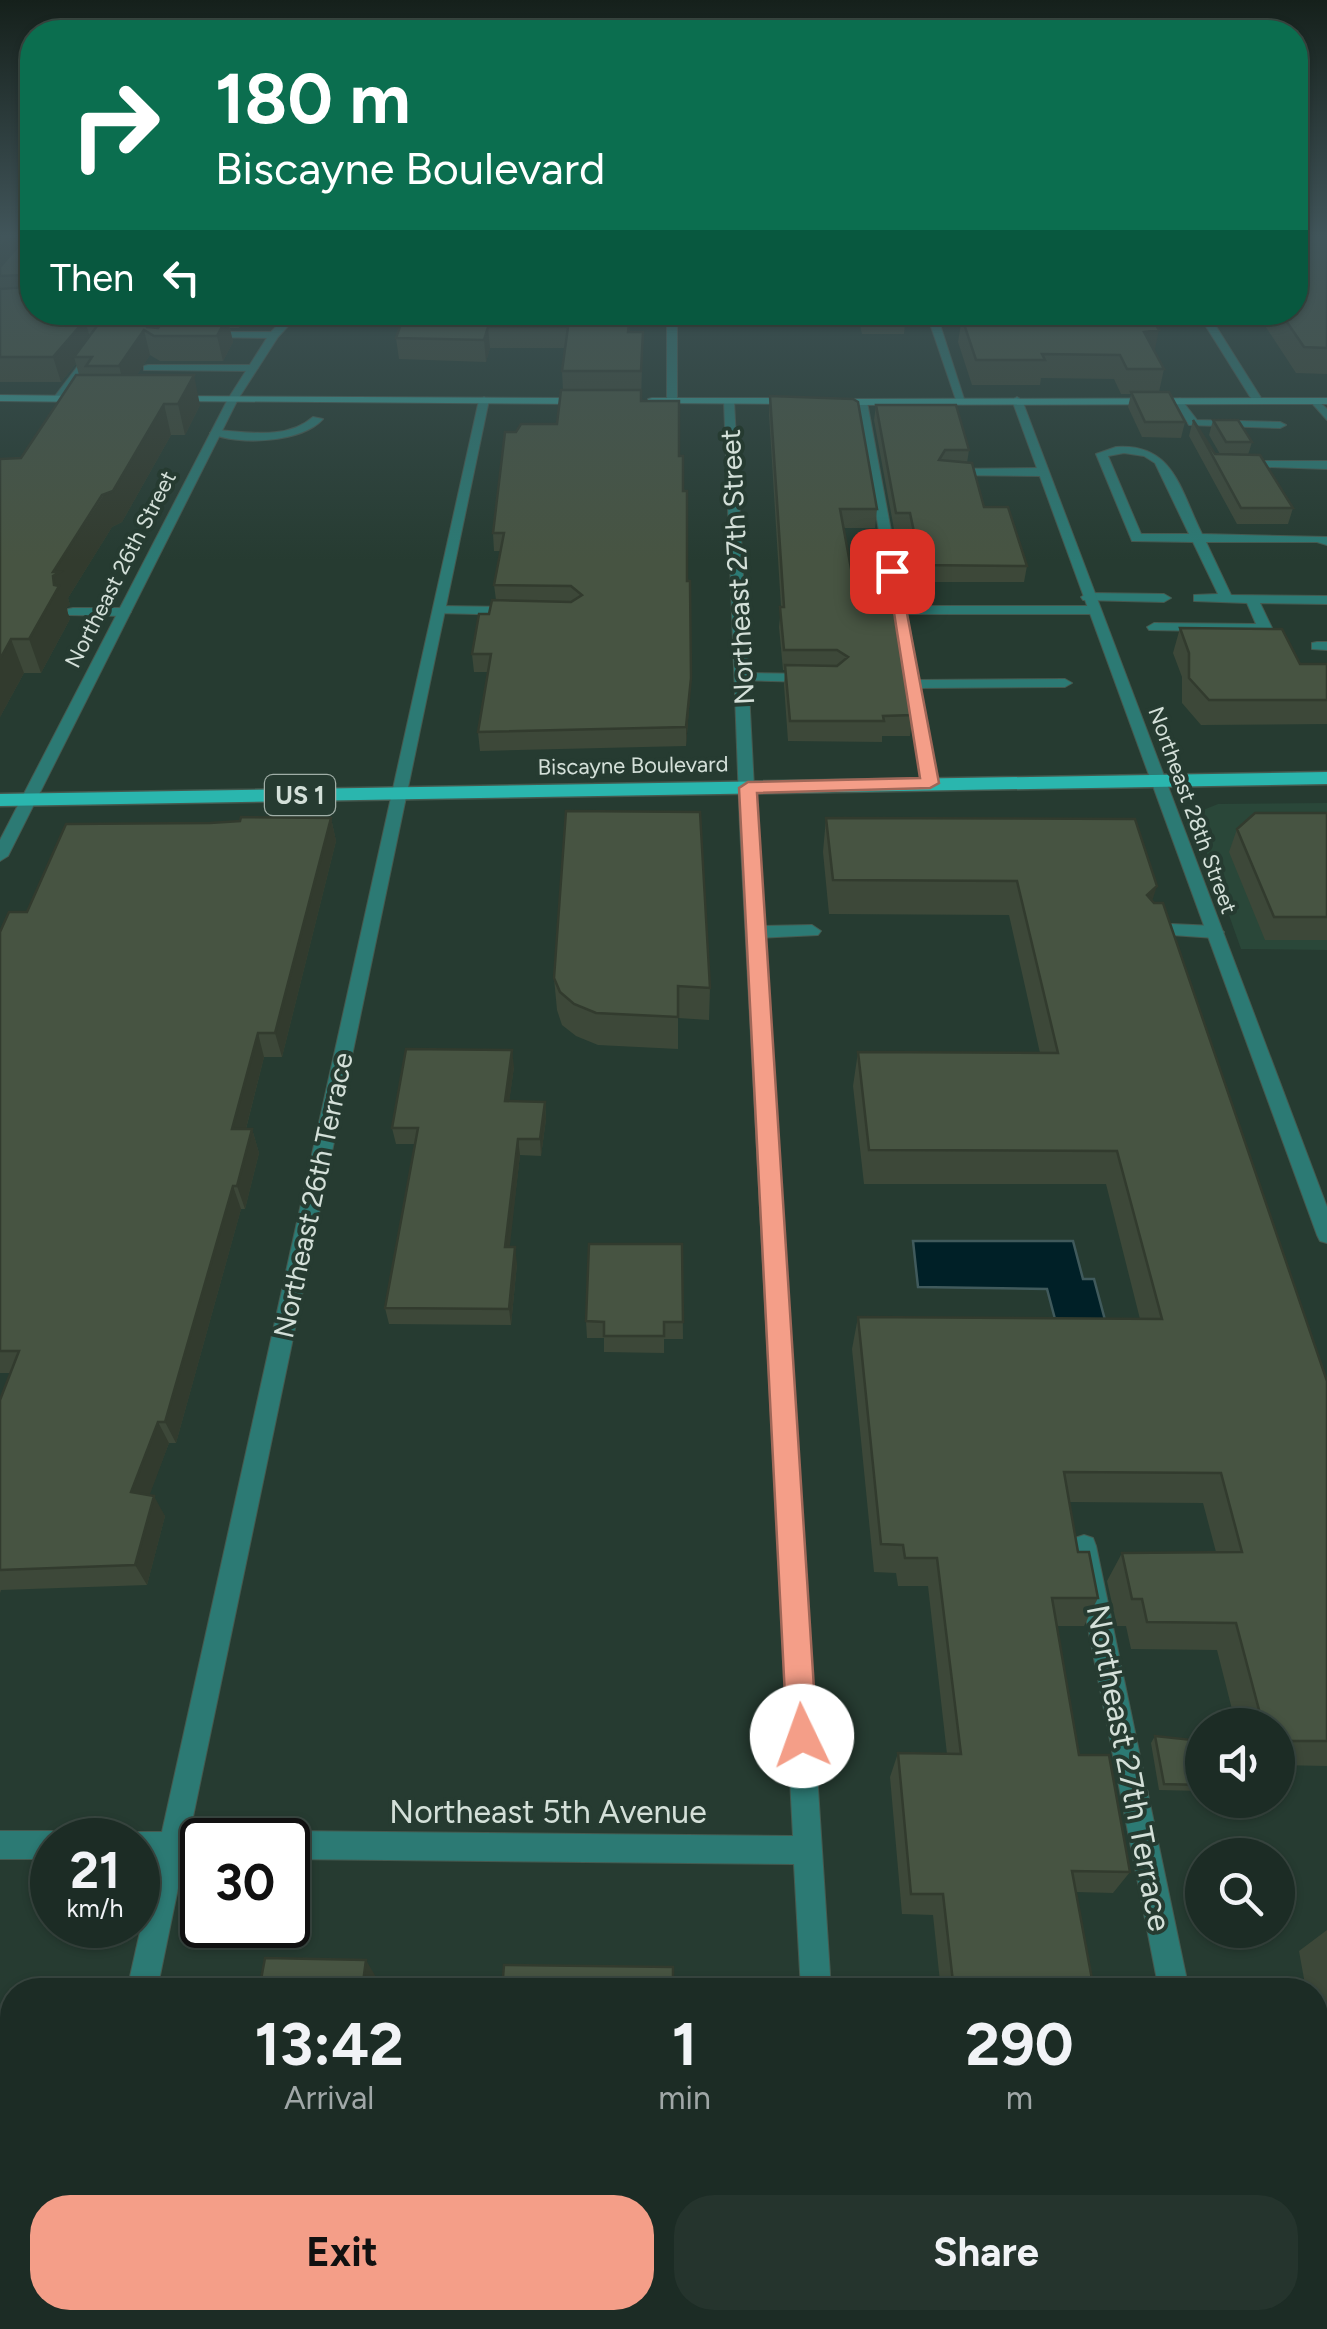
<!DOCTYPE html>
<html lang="en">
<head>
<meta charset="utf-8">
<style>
	:root { --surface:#1c2c25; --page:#25342d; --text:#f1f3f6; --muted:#a0a7a7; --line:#3a4842; --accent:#f49e88 }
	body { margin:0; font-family:Figtree,sans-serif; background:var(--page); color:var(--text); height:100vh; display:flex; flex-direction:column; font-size:38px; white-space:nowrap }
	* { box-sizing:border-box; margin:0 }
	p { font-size:32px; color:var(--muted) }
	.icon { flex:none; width:55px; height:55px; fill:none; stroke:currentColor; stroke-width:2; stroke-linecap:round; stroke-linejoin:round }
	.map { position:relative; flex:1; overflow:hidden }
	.drawer { position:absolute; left:0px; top:1978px; width:1328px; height:352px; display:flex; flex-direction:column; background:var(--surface); border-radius:40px 40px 0 0; box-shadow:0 2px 8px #0004,0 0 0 2px var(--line) }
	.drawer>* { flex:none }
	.top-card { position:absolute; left:20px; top:20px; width:1288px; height:305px; border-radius:40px; box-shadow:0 2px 8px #0004,0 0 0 2px var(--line); background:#0b6e4f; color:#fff; overflow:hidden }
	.tools { position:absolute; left:1185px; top:1708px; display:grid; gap:20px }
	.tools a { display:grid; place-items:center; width:110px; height:110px; border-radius:50%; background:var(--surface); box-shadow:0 2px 8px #0004,0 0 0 2px var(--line); font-size:50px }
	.speed { position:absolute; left:30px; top:1818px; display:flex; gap:20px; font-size:50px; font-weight:700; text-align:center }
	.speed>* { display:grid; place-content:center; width:130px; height:130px; border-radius:50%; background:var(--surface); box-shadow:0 2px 8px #0004,0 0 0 2px var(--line); line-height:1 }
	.speed small { font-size:25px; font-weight:400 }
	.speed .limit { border:5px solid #111; border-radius:15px; background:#fff; color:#111 }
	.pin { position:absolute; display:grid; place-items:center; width:85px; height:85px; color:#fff; margin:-42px; border-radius:20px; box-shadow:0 5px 15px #0006 }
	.me { position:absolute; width:110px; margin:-55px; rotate:357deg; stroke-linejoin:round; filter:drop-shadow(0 0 8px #0008) }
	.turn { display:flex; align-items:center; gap:35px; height:210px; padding:0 30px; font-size:45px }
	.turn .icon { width:130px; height:130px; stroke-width:2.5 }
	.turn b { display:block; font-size:70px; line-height:85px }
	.then { display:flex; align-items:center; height:95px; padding:0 30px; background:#0003; gap:20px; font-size:38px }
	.eta { display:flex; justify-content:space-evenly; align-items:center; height:170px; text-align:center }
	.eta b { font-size:60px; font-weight:700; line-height:70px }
	.primary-button { display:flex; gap:20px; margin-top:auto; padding:20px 30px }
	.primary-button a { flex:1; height:115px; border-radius:40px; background:var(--accent); color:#111; font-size:40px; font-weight:700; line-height:115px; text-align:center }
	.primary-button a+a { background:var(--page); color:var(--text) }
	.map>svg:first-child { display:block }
	.built { fill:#2a4739 }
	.water { fill:#002027; stroke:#405a5c; stroke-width:2.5 }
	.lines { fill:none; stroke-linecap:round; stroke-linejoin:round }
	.service-casing { stroke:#45594f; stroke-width:2 }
	.minor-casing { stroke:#45594f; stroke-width:2 }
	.tertiary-casing { stroke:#45594f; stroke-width:2 }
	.secondary-casing { stroke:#45594f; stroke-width:2 }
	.primary-casing { stroke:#45594f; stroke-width:3 }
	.service { fill:#2c7a74; fill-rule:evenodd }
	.minor { fill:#2c7a74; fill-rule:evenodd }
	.tertiary { fill:#2c7a74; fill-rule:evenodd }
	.secondary { fill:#389b94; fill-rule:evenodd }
	.primary { fill:#2ab6ae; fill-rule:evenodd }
	.wall { fill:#3d4839 }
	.shaded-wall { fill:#323b2e }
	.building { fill:#475442; stroke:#323b2e; stroke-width:2.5 }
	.route { fill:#f49e88; stroke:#9f6758; stroke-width:2.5 }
	.labels { text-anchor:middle; stroke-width:8; stroke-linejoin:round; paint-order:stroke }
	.far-street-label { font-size:22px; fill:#d4e0d9; stroke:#263b31 }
	.shield { fill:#263b31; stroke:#a0aea7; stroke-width:2.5 }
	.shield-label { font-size:25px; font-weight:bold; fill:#d4e0d9 }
	.street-label { font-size:28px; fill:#d4e0d9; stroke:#263b31 }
	.near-street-label { font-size:32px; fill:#d4e0d9; stroke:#263b31 }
</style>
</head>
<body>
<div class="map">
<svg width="1327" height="2329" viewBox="0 0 1327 2329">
	<rect width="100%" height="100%" fill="#263b31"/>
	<!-- built -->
	<path class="built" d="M1327,803V950L1241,949L1196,822L1203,810L1218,804Z"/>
	<!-- water -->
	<path class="water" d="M913,1241H1073L1083,1279H1094L1105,1320L1055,1319L1047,1289L918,1287Z"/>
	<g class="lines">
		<defs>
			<path id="service" d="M1140,314L1146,319L1209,320L1214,323L1209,326L1143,325L1135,317Z
				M206,332H274L279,335L274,338L202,337Z
				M90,350L99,352L63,400H55V396Z
				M148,365H253L258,368L253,371L144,370V366Z
				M1180,398L1197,420L1280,422L1286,425L1280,428L1189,425L1175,401Z
				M862,399L867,402L905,606H1093L1100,610L1093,614H907L919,680L1065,679L1072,683L1065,687L920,688L938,783L930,788L922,783L857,402Z
				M313,417L323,419C301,443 238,446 210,433L216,430C248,432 287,440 313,417Z
				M1116,447C1174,443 1180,490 1202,534L1327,537V545L1317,542H1206L1231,595L1327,596V604L1260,603L1272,628L1265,632L1149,630L1147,627L1154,623L1256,624L1247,603L1194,601V595L1218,594L1193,542L1132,541L1096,454ZM1124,453L1144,456L1155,463L1189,534H1141L1108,456Z
				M1241,461H1327V469L1237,466L1235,464Z
				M949,469L1042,468L1048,472L1042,476L945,475L943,473Z
				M1088,593L1164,594L1171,598L1164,602L1083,600L1081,597Z
				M439,606L517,607L524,611L517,615L434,613V607Z
				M73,608H124L131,612L124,616L68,615V609Z
				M1317,642H1327V650L1312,649V643Z
				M743,673L811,674L818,678L811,682L738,680L736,677Z
				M1149,923L1215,926L1224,932L1215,938L1143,933L1140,929L1143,925Z
				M812,925L821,931L818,935L756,938L747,932L756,926Z
				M1084,1535L1093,1538L1096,1546L1189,1990H1159L1072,1546L1075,1538Z
				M1223,2318H1257L1259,2329H1225Z"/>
			<path id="minor" d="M290,312H301L278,337L238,399L8,856L0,861V840L228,399L270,333Z
				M667,312H677V401L672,404L667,401Z
				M926,312H936L965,402L956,400Z
				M484,397L489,400L190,1831L212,1835L214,1840H202V1859H184L157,1990H127L156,1860H138V1840H126L138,1832H162L479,400Z
				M1017,397L1022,400L1327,1207V1243L1320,1241L1317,1235L1012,400Z
				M729,398L734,401L756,827L831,1990H801L794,1864L288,1859V1840H276L278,1835L288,1831L793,1836L740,827L724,401Z
				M0,1831H52L62,1835L64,1840H52V1859H0Z
				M56,2318H90L88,2329H54Z
				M816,2318H850L851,2329H817Z"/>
			<path id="tertiary" d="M1197,312H1207L1263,401L1262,403H1254Z
				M1315,398L1327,409V420L1310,401Z"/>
			<path id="secondary" d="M0,395L88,396L93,399L88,402L0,401Z
				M172,396L583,398L588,401L583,404L168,401L167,399Z
				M652,398H793L798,401L793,404L648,403V399Z
				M1327,398V404L832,405L827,402L832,399Z"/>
			<path id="primary" d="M1327,772V784L0,806V794Z"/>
		</defs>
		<!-- service casing -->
		<use href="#service" class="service-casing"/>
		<!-- minor casing -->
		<use href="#minor" class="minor-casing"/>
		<!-- tertiary casing -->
		<use href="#tertiary" class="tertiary-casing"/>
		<!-- secondary casing -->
		<use href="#secondary" class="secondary-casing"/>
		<!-- primary casing -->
		<use href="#primary" class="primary-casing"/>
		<!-- service -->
		<use href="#service" class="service"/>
		<!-- minor -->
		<use href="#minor" class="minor"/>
		<!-- tertiary -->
		<use href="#tertiary" class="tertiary"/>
		<!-- secondary -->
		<use href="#secondary" class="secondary"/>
		<!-- primary -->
		<use href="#primary" class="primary"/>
	</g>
	<!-- wall -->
	<path class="wall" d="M0,235H32V312H258L255,319H244L239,328H230L233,342L223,361H160L150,355L137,375L200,405L185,435H171L122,522L112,527L68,598L70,605L66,608L70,619L41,673H24L0,717L21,458L79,375L76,364L61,382H0Z
		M1327,236V374L1296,373L1256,312H1295Z
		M405,312L624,314L630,332H643L641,401L679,456L683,491L690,696L686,746L480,751L478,732L488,672H474L472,654L496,600L494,585L501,551H494L493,533L516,432L557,424L563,390L562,371L565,348H490L486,362L399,359L396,338Z
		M857,312H906L904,334H862Z
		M969,312H1148L1154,351L1164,369L1159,392L1185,422L1181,438L1142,437L1128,407L1131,394H1121L1114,379L1041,378L1040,385H972L958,342L962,318H971Z
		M770,396L877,509L875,528H844L855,590L913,715L910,736H882V742L788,741L784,685L785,670H783L779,627L781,607L769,414Z
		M876,405L969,450L967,463L984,507L1027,566L1024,582H919L908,529H894L874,420Z
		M1193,420L1215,454H1220L1209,435L1213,420L1252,442L1248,455L1293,508L1288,524H1237L1189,436Z
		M1180,628L1300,664H1327V724L1201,725L1182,703V677L1173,653Z
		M1327,813V940H1265L1229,852L1237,829Z
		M331,818L336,841L282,1057H264L246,1129H252L259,1153L245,1209H241L176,1443H169L149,1495L165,1516L147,1585L1,1590L0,1593V1400L11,1373H0V932L27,912L210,823Z
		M826,818L1152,901L1327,1381V1766L1278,1765V1725H1236L1217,1650L1131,1649L1126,1626H1117L1107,1581L1122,1553L1216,1552L1203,1503L1069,1502L1078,1552L1098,1598L1084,1626H1057L1079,1755L1130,1872L1113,1893L1076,1892L1094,1990H927L932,1982H940L933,1915L902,1914L890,1777L898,1753L947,1754L928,1586H898L896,1573L874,1572L852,1349L858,1317L1140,1319L1106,1184H864L853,1086L858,1052L1040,1053L1009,915L829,914L823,852Z
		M554,978L710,988L709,1020L678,1018V1049L598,1045L576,1036L562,1025L557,1010Z
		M514,1067L509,1101L545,1102L546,1119L541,1156L520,1155L509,1247L517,1264L511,1325L389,1324L385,1308L415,1144H396L392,1128Z
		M682,1244L683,1339H664V1353L604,1352V1338H587L586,1321Z
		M1155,1736L1202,1741V1791L1159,1790L1151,1743Z
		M1327,1930V2115L1315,2044V1990H1306L1299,1951Z
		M980,2318H1126L1128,2329H981Z"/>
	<!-- shaded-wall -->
	<path class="shaded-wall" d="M11,235H26L29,245L0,276V248Z
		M154,312H165L169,328L149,333L146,320Z
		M236,312H243L244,319L239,328Z
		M227,317L233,342L223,361L217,336Z
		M85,320L92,345L74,357L76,364L61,382L53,357Z
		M488,327L490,348L486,362L484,340Z
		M144,330L150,355L126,392L119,366Z
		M1159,330L1154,354L1144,332Z
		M194,375L200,405L185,435L178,404Z
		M164,404L171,435L122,522L112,527L68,598L70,605L66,608L70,619L41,673L29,639L53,572Z
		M11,639L24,673L0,717V659Z
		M691,678L690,696L686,746V727Z
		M331,818L336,841L282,1057L275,1033Z
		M1157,886L1146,920L1147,895Z
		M258,1033L264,1057L240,1152L232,1129Z
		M512,1050L514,1067L507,1118L505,1101Z
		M545,1102L546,1119L541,1156L540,1139Z
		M252,1129L259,1153L245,1209L237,1186Z
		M518,1139L520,1155L508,1263L505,1247Z
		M233,1186L241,1209L176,1443L165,1422Z
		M515,1247L517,1264L511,1325L509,1309Z
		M158,1422L169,1443L143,1513L131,1492Z
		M154,1496L165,1516L147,1585L135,1565Z
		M366,1960L376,1977L375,1990H362Z"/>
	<!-- building -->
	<path class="building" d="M0,235H11L0,248Z
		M28,235H32V312H154L146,320L147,327L158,328L168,317H227L217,336H154L144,330L119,366H86L92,357H74L97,326L85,320L53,357H0V289L28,287L25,275L0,276V267Z
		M1295,235L1327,236V348L1304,347L1280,312H1295Z
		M405,312H623L622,314H630L628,332H643L641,371H562L568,327H488L484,340L396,338Z
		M863,312H906V314H863Z
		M981,312H1148L1159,330L1144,332L1164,369H1127L1120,355L1042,354L1045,360H976L962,318H982Z
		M76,375H194L178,404H164L113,491L102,495L53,572H60L53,576L54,585L59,586L29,639H11L0,659V459L21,458Z
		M561,390H641V401H679V456H683V491H687V581H690L691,678L686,727L478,732L491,654H472L479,614H489L492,600L571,602L582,595L571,586L494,585L504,533H493L505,432H516L521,424H557Z
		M1131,392H1169L1185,422H1145Z
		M770,396L853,399L858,402L877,509H840L855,590H890L913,715L883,716L884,721H790L785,665L837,666L848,657L837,650H784L780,607H784Z
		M876,405H956L969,450H945L939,460L972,463L984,507H1008L1027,566L921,565L910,513H896Z
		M1193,420L1215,454L1260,455L1293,508H1241Z
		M1213,420H1238L1252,442H1226Z
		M1180,628L1282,629L1300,664H1327V700H1209L1189,678V653Z
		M566,811L700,812L710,988L678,986V1017L596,1013L574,1004L560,992L554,978Z
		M1255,813H1327V917H1274L1237,829Z
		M241,817L331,818L275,1033H258L232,1129H252L237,1186H233L165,1422H158L131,1492L154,1496L135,1565L0,1570V1400L19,1351H0V932L9,912H27L66,824L210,823L240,821Z
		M826,818L1135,819L1157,886L1147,895L1154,903H1163L1327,1381V1741H1278V1725H1263L1236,1623L1147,1622L1142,1599H1132L1122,1553L1242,1552L1221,1473L1064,1472L1078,1552H1089L1098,1598H1052L1079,1755H1109L1130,1872L1072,1871L1094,1990H933L932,1982H953L943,1894H911L898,1753L961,1754L937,1558H905L903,1545L881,1544L858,1317L1162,1319L1117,1151L869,1150L858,1052L1058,1053L1017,881L833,880Z
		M406,1049L512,1050L505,1101L545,1102L540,1139H518L505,1247H515L509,1309L385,1308L418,1128H392Z
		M589,1244H682L683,1322H664V1336H604V1322L586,1321Z
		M1155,1736L1202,1741V1785L1164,1784Z
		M265,1958L366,1960L362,1990H259Z
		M504,1965L673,1967V1990H502Z
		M204,2318H670V2329H202Z
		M988,2318H1126L1128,2329H989Z"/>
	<!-- sky -->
	<linearGradient id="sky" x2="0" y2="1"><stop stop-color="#15201b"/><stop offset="0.42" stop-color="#41555a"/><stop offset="1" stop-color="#41555a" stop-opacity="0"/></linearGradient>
	<rect width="1327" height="561" fill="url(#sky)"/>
	<!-- route -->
	<path class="route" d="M887,568L899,571L939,783L930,788L757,793L817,1736L813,1746L802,1751L791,1746L787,1736L739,788L748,782L920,778Z"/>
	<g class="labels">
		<!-- far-street labels -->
		<g class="far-street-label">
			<text transform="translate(120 569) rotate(-63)" y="8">Northeast 26th Street</text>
			<text transform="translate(633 765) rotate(-1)" y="8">Biscayne Boulevard</text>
			<text transform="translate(1193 810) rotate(70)" y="8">Northeast 28th Street</text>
		</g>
		<!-- shield labels -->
		<rect class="shield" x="265" y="775" width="70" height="40" rx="8"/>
		<g class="shield-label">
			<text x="300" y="804">US 1</text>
		</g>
		<!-- street labels -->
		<g class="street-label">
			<text transform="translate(737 567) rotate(-93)" y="10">Northeast 27th Street</text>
			<text transform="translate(313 1195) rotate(-78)" y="10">Northeast 26th Terrace</text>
		</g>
		<!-- near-street labels -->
		<g class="near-street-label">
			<text transform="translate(1129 1768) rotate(79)" y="11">Northeast 27th Terrace</text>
			<text x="548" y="1823">Northeast 5th Avenue</text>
		</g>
	</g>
</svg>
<div class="tools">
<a><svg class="icon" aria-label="sound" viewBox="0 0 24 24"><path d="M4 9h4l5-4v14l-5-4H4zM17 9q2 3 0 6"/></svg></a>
<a><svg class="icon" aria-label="search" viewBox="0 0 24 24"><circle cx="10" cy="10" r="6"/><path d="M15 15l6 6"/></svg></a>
</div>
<div class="speed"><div>21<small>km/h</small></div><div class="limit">30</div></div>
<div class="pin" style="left:892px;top:571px;background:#d93025"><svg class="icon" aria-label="arrive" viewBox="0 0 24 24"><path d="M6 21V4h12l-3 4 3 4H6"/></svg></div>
<svg class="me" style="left:802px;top:1736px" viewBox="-20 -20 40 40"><circle r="19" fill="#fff"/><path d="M0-13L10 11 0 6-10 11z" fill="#f49e88"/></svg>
<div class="top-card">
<div class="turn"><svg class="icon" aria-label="right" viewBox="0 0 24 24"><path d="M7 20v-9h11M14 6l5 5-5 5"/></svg><div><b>180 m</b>Biscayne Boulevard</div></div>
<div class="then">Then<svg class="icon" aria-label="left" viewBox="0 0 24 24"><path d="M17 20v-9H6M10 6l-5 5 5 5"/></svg></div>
</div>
<section class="drawer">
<div class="eta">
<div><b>13:42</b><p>Arrival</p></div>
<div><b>1</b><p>min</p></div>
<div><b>290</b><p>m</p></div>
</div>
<div class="primary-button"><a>Exit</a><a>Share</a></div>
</section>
</div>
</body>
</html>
